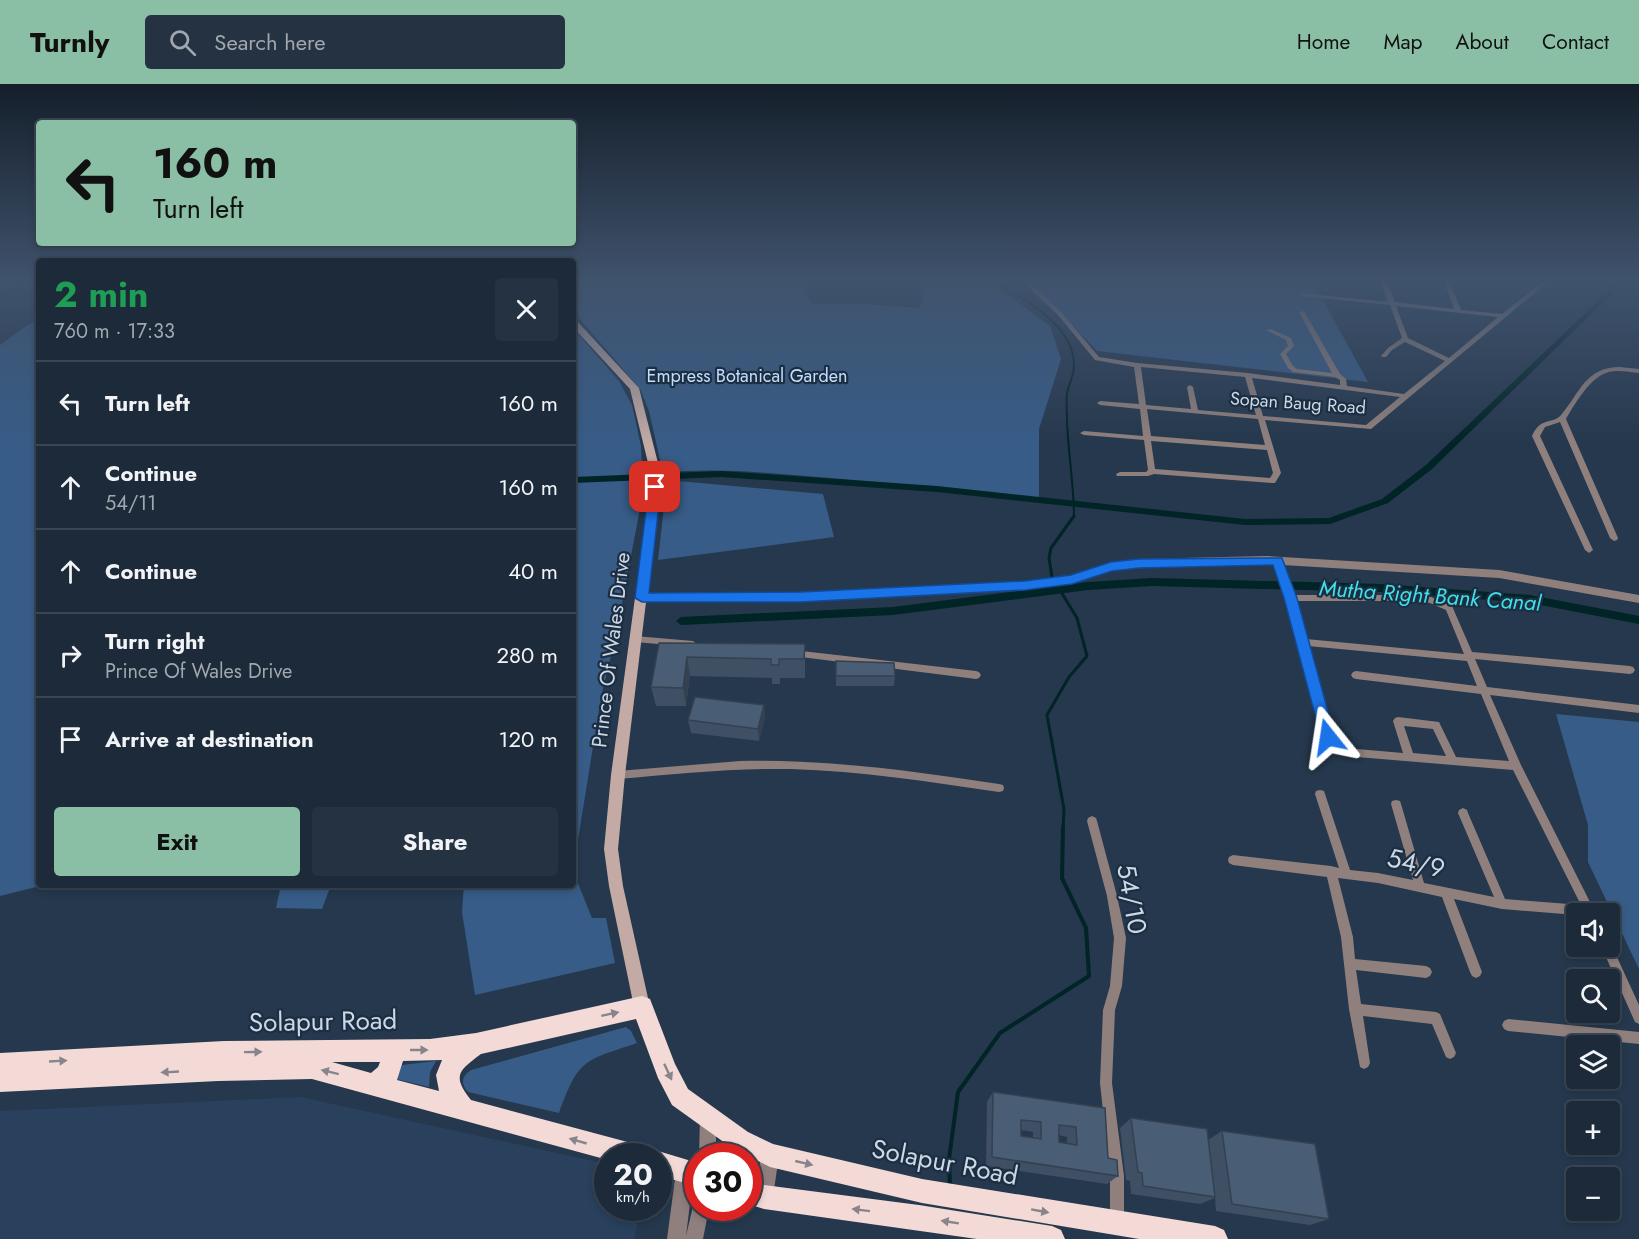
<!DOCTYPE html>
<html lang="en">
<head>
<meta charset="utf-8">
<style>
	:root { --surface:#1c2a3a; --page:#253242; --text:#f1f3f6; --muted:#a0a7af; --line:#3a4654; --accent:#8abfa5 }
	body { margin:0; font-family:Jost,sans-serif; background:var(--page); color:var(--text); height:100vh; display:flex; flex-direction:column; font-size:22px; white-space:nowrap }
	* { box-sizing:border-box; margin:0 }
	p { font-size:20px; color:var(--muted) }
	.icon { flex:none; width:33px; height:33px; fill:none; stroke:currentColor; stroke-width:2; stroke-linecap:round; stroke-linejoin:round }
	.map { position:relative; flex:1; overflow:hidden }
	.panel { position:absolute; left:36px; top:174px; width:540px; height:630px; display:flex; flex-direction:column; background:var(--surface); border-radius:6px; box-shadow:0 3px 9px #0003,0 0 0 2px var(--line) }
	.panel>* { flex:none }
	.guide { position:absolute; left:36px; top:36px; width:540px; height:126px; border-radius:6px; box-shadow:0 3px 9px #0003,0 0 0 2px var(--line); background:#8abfa5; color:#111; overflow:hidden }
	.tools { position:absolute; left:1566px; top:819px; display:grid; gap:12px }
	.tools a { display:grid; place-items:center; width:54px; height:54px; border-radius:6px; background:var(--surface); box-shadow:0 3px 9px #0003,0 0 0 2px var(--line); font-size:30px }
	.speed { position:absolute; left:594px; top:1059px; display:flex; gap:12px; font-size:30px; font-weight:700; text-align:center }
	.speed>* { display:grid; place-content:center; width:78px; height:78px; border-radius:50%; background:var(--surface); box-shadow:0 3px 9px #0003,0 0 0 2px var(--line); line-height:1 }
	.speed small { font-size:15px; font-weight:400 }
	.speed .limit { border:9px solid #d22; background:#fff; color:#111 }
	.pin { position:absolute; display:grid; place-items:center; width:51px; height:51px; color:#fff; margin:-26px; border-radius:12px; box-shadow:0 3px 9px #0006 }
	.me { position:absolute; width:66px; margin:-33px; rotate:345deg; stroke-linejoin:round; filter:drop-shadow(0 0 4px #0008) }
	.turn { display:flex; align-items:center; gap:21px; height:126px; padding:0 18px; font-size:27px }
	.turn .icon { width:78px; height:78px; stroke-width:2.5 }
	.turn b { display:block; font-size:42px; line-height:51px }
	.round { display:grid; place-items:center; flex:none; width:63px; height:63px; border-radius:6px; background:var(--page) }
	.overview { display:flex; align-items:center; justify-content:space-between; height:102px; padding:0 18px }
	h1 { font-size:36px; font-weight:700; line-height:45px; color:#1e9e55 }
	.button { display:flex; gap:12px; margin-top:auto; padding:12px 18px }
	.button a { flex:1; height:69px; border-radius:6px; background:var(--accent); color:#111; font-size:24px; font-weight:700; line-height:69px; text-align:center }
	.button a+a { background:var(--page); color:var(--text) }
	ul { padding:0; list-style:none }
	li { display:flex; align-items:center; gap:18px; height:84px; padding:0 18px; border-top:2px solid var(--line) }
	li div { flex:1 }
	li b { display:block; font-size:22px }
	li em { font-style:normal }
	header { display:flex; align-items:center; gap:36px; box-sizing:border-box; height:84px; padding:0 30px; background:var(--accent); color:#111 }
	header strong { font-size:28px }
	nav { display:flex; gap:33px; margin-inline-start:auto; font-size:21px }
	.search { width:420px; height:54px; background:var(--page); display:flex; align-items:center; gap:15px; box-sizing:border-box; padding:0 21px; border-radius:6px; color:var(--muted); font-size:22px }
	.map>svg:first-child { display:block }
	.built { fill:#29415c }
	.green { fill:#375c87 }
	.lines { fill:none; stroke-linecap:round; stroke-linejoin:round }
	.stream-far2 { stroke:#012426; stroke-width:2 }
	.stream-far1 { stroke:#012426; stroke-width:3 }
	.stream { stroke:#012426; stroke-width:4 }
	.canal { fill:#012426; fill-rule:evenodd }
	.minor { fill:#90807d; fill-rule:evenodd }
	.tertiary { fill:#90807d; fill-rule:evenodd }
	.secondary { fill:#c3aaa5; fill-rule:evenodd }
	.trunk { fill:#f3dad6; fill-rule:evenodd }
	.wall { fill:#3f5064; fill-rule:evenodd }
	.shaded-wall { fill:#334151 }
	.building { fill:#495d74; stroke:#334151; stroke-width:1.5; fill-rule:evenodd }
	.oneway { fill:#88848c }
	.route { fill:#1a73e8; stroke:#114b97; stroke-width:1.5 }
	.labels { text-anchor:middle; stroke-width:4.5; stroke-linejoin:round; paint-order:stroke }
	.far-park-label { font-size:18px; fill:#c3defd; stroke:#1c2e42 }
	.far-street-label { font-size:18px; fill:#cdd8e6; stroke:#1c2e42 }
	.street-label { font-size:21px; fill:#cdd8e6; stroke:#1c2e42 }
	.water-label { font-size:22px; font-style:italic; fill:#40e0e9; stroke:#1c2e42 }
	.near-street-label { font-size:26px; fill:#cdd8e6; stroke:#1c2e42 }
</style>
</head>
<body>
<header>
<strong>Turnly</strong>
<div class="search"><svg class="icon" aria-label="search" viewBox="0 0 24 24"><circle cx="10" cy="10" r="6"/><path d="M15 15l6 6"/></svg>Search here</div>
<nav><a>Home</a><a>Map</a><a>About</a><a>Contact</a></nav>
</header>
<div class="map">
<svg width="1639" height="1155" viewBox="0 0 1639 1155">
	<rect width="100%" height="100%" fill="#25384d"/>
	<!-- built -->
	<path class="built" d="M301,1013L607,1080L608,1124H641L634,1155H0V1027Z"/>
	<!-- green -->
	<path class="green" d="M573,198H799L812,220H864L920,224L926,198H990L1050,242L1061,275L1039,345V414C966,406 893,399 819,393C767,389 715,383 663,389L649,327L640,305L573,227Z
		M1026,198H1232L1265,200L1271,198H1313L1368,298L1097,267L1058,226Z
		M39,233V801H44L0,812V261Z
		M573,244L619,297L632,321L641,362L643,409L616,551L601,613L573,787L592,834H606L615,879L475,911L462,828L464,801H573Z
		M667,396L823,410L834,453L658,476Z
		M1556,630L1639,638V885L1588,778V741Z
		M281,801H331L322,825L276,824Z
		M626,943L631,947L637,959C584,977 579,974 559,1029L468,1008C460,999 462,992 471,986Z
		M436,977L430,988L429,1003L396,995L402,981Z"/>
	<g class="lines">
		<!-- stream-far2 -->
		<path class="stream-far2" d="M995,198C1025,215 1075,242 1074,282C1074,291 1069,300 1067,309C1066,317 1067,327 1067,336C1068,369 1074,401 1074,433"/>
		<!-- stream-far1 -->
		<path class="stream-far1" d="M1063,745L1064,725L1047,631L1069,593L1087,572L1077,534L1052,493L1049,474L1051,464L1074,432"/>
		<!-- stream -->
		<path class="stream" d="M950,1102L949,1075L958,1008L1000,949L1089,892L1086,844L1062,794L1063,743"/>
		<!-- canal -->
		<path class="canal" d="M1618,198H1624L1432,385L1388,419L1330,440L1245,441L937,408L721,393L573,399V393L721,387L937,402L1245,435L1329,434L1382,415L1426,381Z
			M1152,494L1382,500L1530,511L1639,532V540L1530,519L1382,508L1152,502L1088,506L893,531L681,541L676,537L681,533L893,523L1088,498Z"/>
		<!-- minor -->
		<path class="minor" d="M1023,198H1029L1062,229L1099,273L1137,279L1248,289L1340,301V296L1335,293L1293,288L1288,284L1280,270L1288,262L1286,256L1266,246L1271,245L1291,254L1294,262L1286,270L1293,282L1297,285L1332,289L1299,228L1304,227L1340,290L1346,295L1347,302L1404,310L1445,277L1405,258L1392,266L1386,273H1382L1381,272L1388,264L1402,254L1390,221L1301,212L1298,210L1299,209L1388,218L1381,198H1387L1395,218L1454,225L1444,198H1450L1461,226L1502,230L1542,198H1548L1371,345L1265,336L1281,389L1275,399H1272L1154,390L1148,392H1117L1116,390L1120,388H1146L1148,386L1144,356L1084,351L1080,349L1084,347L1143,352L1140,325L1100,321L1097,319L1100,317L1139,320L1134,283L1095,276L1058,231ZM1396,222L1498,233L1449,274L1408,254ZM1141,283L1245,293L1256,331L1198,326L1193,303L1190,301L1187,303L1191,325L1146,321ZM1252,294L1400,313L1366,341L1263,332ZM1147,325L1258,335L1265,361L1151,352ZM1151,357L1267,366L1273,389L1270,394L1155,385Z
			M1620,283L1639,285V289C1628,288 1616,285 1606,289C1590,294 1574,321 1566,335L1618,454L1617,456L1614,457L1610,454L1560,338L1545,343L1540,352L1593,466L1589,469L1585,466L1532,352C1541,332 1552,341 1561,331C1580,309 1585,283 1620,283Z
			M1277,474L1281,477L1293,511H1416L1431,513L1452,522L1472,568L1630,582L1633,583L1635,586L1633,589L1630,590L1475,575L1487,603L1639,621V629L1490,611L1521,681L1596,830H1576V831L1502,825L1454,815L1482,888L1480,892L1476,894L1472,892L1470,888L1442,813L1378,799L1338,794L1353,853L1355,875L1426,882L1430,884L1432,888L1430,892L1426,894L1356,886L1361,920L1436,928L1440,930L1456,969L1454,973L1450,975L1446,973L1432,940L1363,932L1370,979L1368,983L1364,985L1360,983L1349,925L1341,853L1327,793L1233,781L1229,779L1228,776L1229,773L1233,771L1331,782L1339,784L1315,710L1316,707L1320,706L1324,707L1325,710L1350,786L1378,789L1413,796L1391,720L1392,717L1396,716L1400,717L1401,720L1424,799L1494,813L1458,729L1459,726L1463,724L1467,726L1468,729L1505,815L1581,821L1513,686L1345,672L1331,667L1323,653L1286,514L1273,477ZM1295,517H1416L1430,519L1446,526L1464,570L1306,555ZM1308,562L1467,577L1477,602L1356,587L1353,588L1351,591L1353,594L1356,595L1481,610L1509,677L1456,673L1439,638L1398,633L1395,634L1393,637L1403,669L1345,664L1337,661L1333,652ZM1404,642L1433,645L1446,672L1413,669Z
			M635,552L693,557L697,560L693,563L635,558L631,555Z
			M793,566L976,587L979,588L981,591L979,594L976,595L793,572L790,571L789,569L790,567Z
			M740,677C827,675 913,687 999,700L1003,701L1004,704L1003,707L999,708C930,698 861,687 791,685C733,684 675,690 618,695L614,694L613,691L614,688L618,687Z
			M1092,732L1096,734L1097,737L1117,812L1126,854L1122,902L1115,926L1112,999L1124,1092V1137L1122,1142L1117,1144L1112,1142L1110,1137V1092L1100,999L1103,926L1110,902L1114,854L1107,812L1087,737L1088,734Z
			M1610,858L1639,921V940L1635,938L1601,862H1610Z
			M1508,935L1639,948V960L1508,947L1504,945L1502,941L1504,937Z"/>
		<!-- tertiary -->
		<path class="tertiary" d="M1267,472L1499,486L1639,511V519L1499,494L1267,480L1139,483L1112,487L1072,500L1025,506L801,517L642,518L636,514L642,510L801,509L1025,498L1071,492L1111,479L1139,475Z
			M708,1025L714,1027L716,1033V1072H699L700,1033L702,1027Z
			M770,1062L776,1065L779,1071L773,1113L770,1119L764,1122L758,1119L755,1113L761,1071L764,1065Z
			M685,1078L691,1081L694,1087L686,1152L694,1118L698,1116V1124H709L703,1155H667L676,1087L679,1081Z"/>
		<!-- secondary -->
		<path class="secondary" d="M573,236H576L639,304L659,383L660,403L625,691L618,765L623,802L650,923L648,929L642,931L636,929L634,923L609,802L604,765L611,691L650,403L649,383L630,305L573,243Z"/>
		<!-- trunk -->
		<path class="trunk" d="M642,912L650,915L675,980L688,1005L748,1048L773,1060L922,1095L1215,1142L1224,1146L1228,1155H1139L922,1119L770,1083L732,1064L672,1021L658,994L636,935L481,970C458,987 452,992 471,1016L635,1060L643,1064L647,1072H608V1076L312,995L218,997L0,1008V969L224,957L430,955L476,949ZM442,976L436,991L439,1007L397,996L403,977ZM332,978H380L378,983L371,989Z
			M658,1067L698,1079V1103L658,1091V1072H649Z
			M748,1096L764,1101L919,1121L1052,1142L1061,1146L1065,1155H977L764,1125L748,1120Z"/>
	</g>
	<!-- wall -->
	<path class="wall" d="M659,559L805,560V594H780V600H772V594L690,592L686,622H656L651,603Z
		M836,577L895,592L894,602H836Z
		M764,621L765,633L759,657L691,649L688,636Z
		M993,1008L1105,1024L1108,1074L1118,1092L1107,1100L986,1082L987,1018ZM1021,1046L1033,1048V1054L1021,1052ZM1059,1051L1067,1053V1059L1059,1058Z
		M1131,1034L1208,1056L1222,1047L1329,1135L1310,1141L1216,1127L1215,1114L1200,1120L1131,1110L1130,1097L1126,1096L1120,1044Z"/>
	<!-- shaded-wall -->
	<path class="shaded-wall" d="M0,198H17L0,208Z
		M687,573L690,592L686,622L683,604Z
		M764,621L765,633L759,657L758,645Z"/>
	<!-- building -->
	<path class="building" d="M659,559L805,560L804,575H779V581H771V575L687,573L683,604L651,603Z
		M836,577L894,579L895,592H836Z
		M695,613L764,621L758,645L688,636Z
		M993,1008L1105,1024L1108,1074L1117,1076L1118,1092L992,1073ZM1021,1036L1041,1038V1055L1021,1052ZM1059,1041L1076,1043L1077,1061L1059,1058Z
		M1131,1034L1207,1045L1215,1113L1143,1102L1142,1089L1138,1088Z
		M1222,1047L1315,1060L1329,1135L1232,1120Z"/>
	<!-- one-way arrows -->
	<defs><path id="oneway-solid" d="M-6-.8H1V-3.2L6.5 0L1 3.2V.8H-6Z" transform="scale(1.5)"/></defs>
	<g class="oneway">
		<use href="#oneway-solid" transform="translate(610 930) rotate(-12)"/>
		<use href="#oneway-solid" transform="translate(419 966)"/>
		<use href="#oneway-solid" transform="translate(253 968) rotate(-1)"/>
		<use href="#oneway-solid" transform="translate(58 977) rotate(-3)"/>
		<use href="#oneway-solid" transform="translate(170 988) rotate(177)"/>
		<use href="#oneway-solid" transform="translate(330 988) rotate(-166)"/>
		<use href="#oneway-solid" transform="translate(668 988) rotate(65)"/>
		<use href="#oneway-solid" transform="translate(578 1057) rotate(-164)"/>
		<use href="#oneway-solid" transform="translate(804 1079) rotate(13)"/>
		<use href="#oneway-solid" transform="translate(861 1126) rotate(-173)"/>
		<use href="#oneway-solid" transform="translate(1040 1127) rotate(10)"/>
		<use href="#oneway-solid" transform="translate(950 1138) rotate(-171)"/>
	</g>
	<!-- sky -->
	<linearGradient id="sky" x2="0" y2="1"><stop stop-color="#141f2a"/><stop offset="0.55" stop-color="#40536d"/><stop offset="1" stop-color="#40536d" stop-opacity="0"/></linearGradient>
	<rect width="1639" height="359" fill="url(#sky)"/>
	<!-- route -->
	<path class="route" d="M655,399L661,403L649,509L801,508L1025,497L1071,491L1111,478L1139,475L1282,474L1297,514L1335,653L1333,657H1323L1321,653L1284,514L1273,481L1139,484L1112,487L1072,500L1025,506L801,518H642L635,514L649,403Z"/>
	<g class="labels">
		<!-- far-park labels -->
		<g class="far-park-label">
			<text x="747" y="298">Empress Botanical Garden</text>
		</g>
		<!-- far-street labels -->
		<g class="far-street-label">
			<text transform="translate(1298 319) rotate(4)" y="6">Sopan Baug Road</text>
		</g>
		<!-- street labels -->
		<g class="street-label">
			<text transform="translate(611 566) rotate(-83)" y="7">Prince Of Wales Drive</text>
		</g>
		<!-- water labels -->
		<g class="water-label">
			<text transform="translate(1430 511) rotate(4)" y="8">Mutha Right Bank Canal</text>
		</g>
		<!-- near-street labels -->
		<g class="near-street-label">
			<text transform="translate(1416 779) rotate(12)" y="9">54/9</text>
			<text transform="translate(1132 815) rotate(80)" y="9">54/10</text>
			<text transform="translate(323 937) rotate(-1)" y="9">Solapur Road</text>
			<text transform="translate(945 1078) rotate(11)" y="9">Solapur Road</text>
		</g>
	</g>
</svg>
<div class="tools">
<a><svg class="icon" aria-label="sound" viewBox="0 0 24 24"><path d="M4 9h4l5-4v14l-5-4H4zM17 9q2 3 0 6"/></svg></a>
<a><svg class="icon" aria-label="search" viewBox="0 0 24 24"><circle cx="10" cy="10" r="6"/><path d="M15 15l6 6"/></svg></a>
<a><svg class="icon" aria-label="layers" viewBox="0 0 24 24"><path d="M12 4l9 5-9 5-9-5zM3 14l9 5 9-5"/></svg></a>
<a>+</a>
<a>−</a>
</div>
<div class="speed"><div>20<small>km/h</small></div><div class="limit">30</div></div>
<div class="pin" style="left:655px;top:403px;background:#d93025"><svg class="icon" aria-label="arrive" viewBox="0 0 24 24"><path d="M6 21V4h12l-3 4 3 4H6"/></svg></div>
<svg class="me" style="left:1328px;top:653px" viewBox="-20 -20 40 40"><path d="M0-17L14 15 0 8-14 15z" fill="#1a73e8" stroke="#fff" stroke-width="4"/></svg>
<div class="guide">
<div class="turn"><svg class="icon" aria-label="left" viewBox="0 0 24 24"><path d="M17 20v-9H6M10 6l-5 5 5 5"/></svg><div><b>160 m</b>Turn left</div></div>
</div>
<section class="panel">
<div class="overview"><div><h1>2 min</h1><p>760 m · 17:33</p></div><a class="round"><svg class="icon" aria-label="close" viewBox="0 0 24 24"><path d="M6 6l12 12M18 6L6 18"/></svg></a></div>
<ul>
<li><svg class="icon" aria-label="left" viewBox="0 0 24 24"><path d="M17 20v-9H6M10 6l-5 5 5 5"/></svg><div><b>Turn left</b></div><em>160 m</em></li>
<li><svg class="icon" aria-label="ahead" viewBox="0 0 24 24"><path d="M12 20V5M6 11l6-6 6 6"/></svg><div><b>Continue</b><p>54/11</p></div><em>160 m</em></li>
<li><svg class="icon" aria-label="ahead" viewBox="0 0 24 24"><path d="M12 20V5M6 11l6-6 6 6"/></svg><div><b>Continue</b></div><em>40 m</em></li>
<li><svg class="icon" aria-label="right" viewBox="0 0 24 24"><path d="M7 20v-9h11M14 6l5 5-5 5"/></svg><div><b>Turn right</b><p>Prince Of Wales Drive</p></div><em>280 m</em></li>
<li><svg class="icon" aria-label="arrive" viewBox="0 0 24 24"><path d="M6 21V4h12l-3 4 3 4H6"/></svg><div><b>Arrive at destination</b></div><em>120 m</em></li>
</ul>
<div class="button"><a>Exit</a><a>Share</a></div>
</section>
</div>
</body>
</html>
